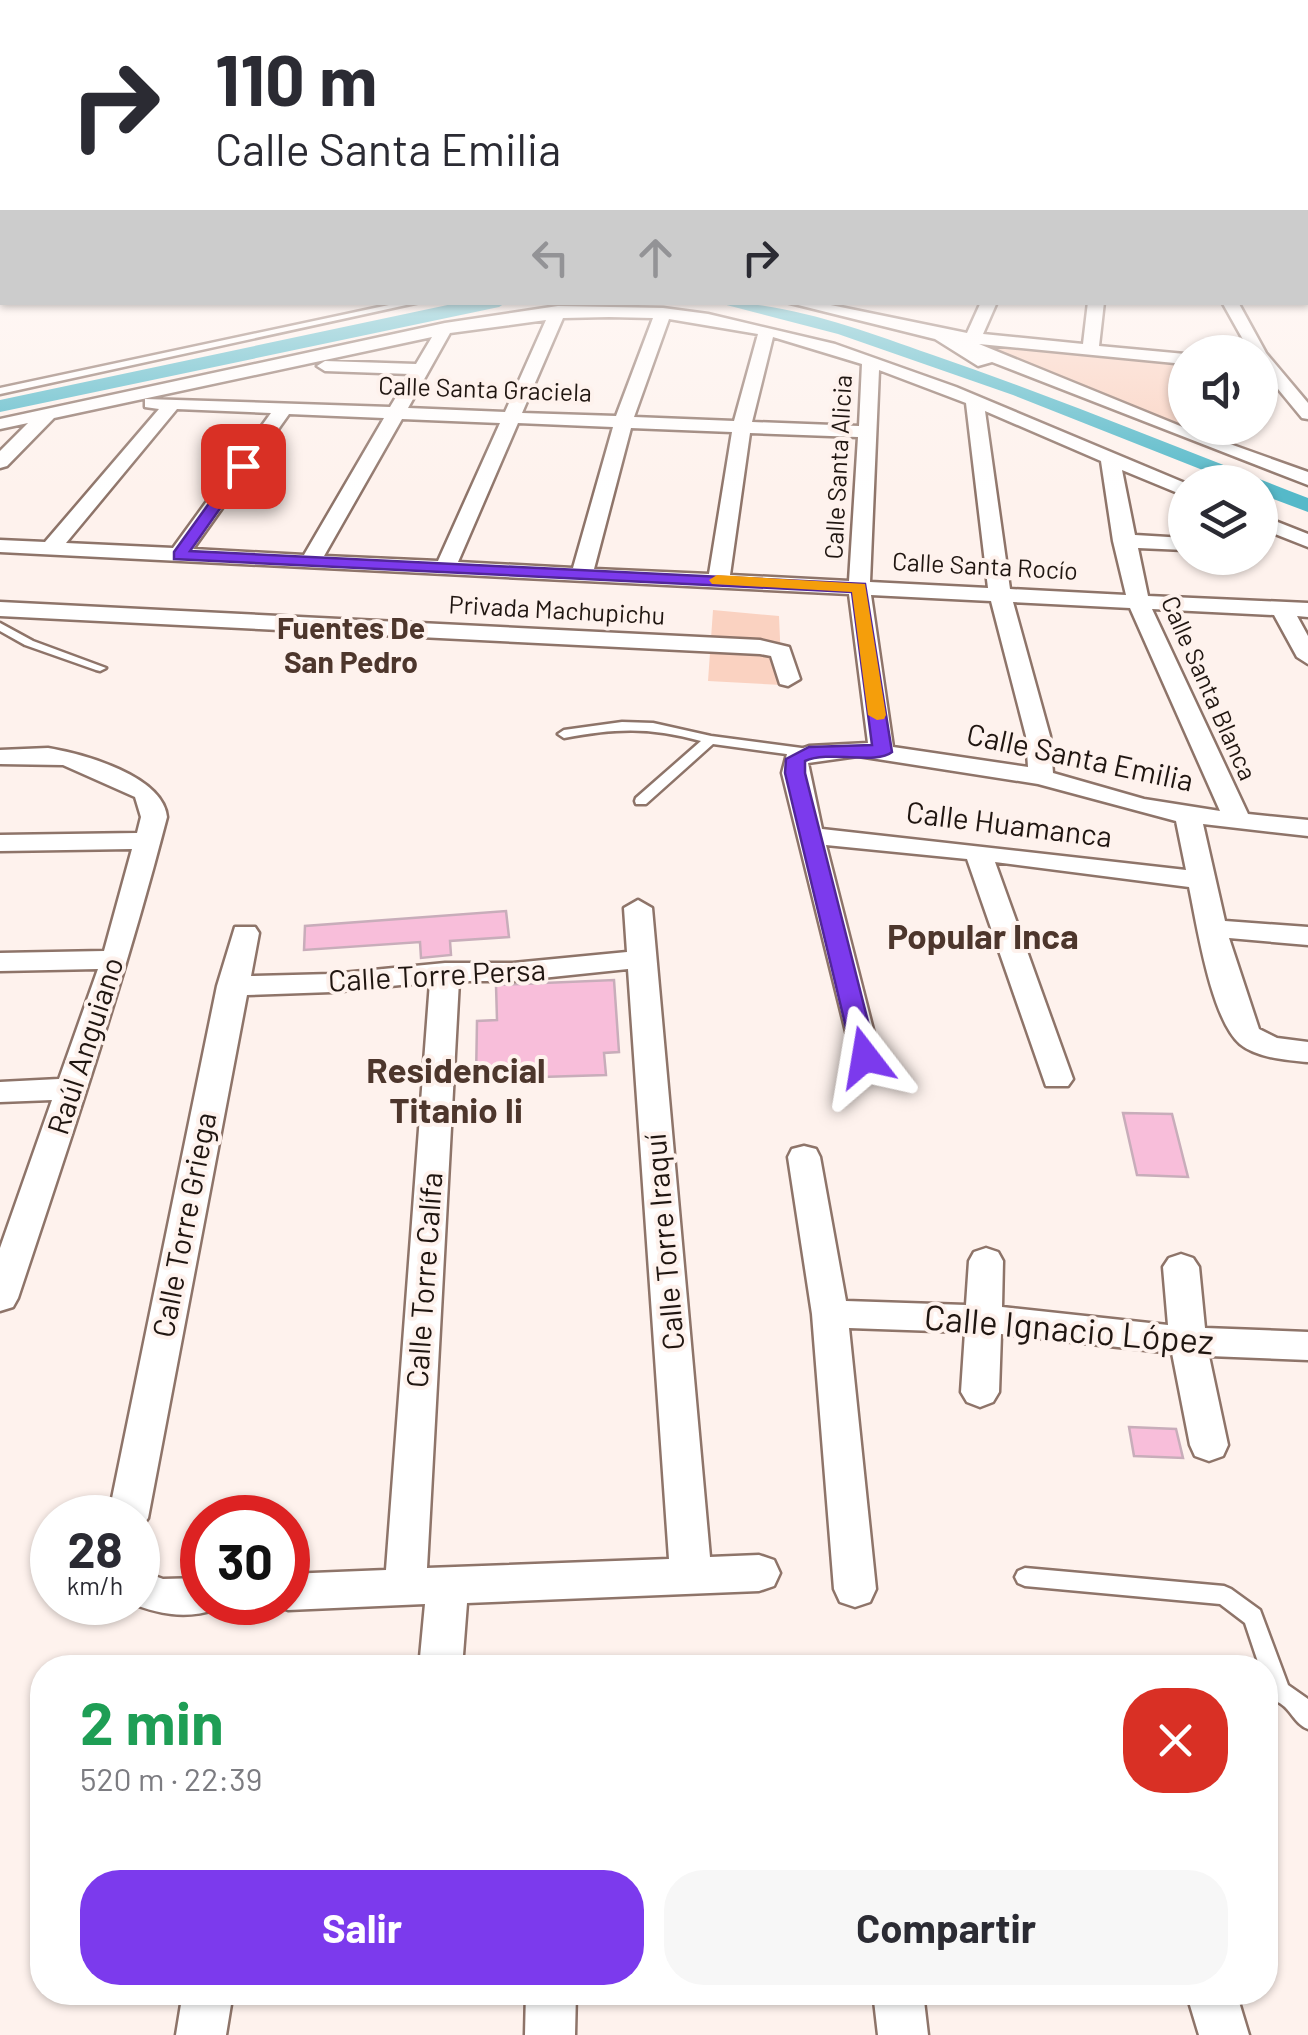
<!DOCTYPE html>
<html lang="es">
<head>
<meta charset="utf-8">
<style>
	:root { --surface:#fff; --page:#f7f7f7; --text:#2b2b33; --muted:#7c7c81; --accent:#7c3aed }
	body { margin:0; font-family:Barlow,sans-serif; background:var(--page); color:var(--text); height:100vh; display:flex; flex-direction:column; font-size:38px; white-space:nowrap }
	* { box-sizing:border-box; margin:0 }
	p { font-size:32px; color:var(--muted) }
	.icon { flex:none; width:55px; height:55px; fill:none; stroke:currentColor; stroke-width:2; stroke-linecap:round; stroke-linejoin:round }
	.map { position:relative; flex:1; overflow:hidden }
	.sheet { position:absolute; left:30px; top:1655px; width:1248px; height:350px; display:flex; flex-direction:column; background:var(--surface); border-radius:40px; box-shadow:0 2px 8px #0004 }
	.sheet>* { flex:none }
	.guide { position:absolute; left:0px; top:0px; width:1310px; height:305px; box-shadow:0 2px 8px #0004; background:#fff; color:var(--text); overflow:hidden }
	.fabs { position:absolute; left:1168px; top:335px; display:grid; gap:20px }
	.fabs a { display:grid; place-items:center; width:110px; height:110px; border-radius:50%; background:var(--surface); box-shadow:0 2px 8px #0004; font-size:50px }
	.speed { position:absolute; left:30px; top:1495px; display:flex; gap:20px; font-size:50px; font-weight:700; text-align:center }
	.speed>* { display:grid; place-content:center; width:130px; height:130px; border-radius:50%; background:var(--surface); box-shadow:0 2px 8px #0004; line-height:1 }
	.speed small { font-size:25px; font-weight:400 }
	.speed .limit { border:15px solid #d22; background:#fff; color:#111 }
	.pin { position:absolute; display:grid; place-items:center; width:85px; height:85px; color:#fff; margin:-42px; border-radius:20px; box-shadow:0 5px 15px #0006 }
	.me { position:absolute; width:110px; margin:-55px; rotate:346deg; stroke-linejoin:round; filter:drop-shadow(0 0 8px #0008) }
	.turn { display:flex; align-items:center; gap:35px; height:210px; padding:0 50px; font-size:45px }
	.turn .icon { width:130px; height:130px; stroke-width:2.5 }
	.turn b { display:block; font-size:70px; line-height:85px }
	.lanes { display:flex; align-items:center; height:95px; padding:0 50px; background:#0003; justify-content:center; gap:50px; direction:ltr }
	.lanes .off { opacity:.35 }
	.round { display:grid; place-items:center; flex:none; width:105px; height:105px; border-radius:40px; background:var(--page) }
	.summary { display:flex; align-items:center; justify-content:space-between; height:170px; padding:0 50px }
	h1 { font-size:60px; font-weight:700; line-height:75px; color:#1e9e55 }
	.button { display:flex; gap:20px; margin-top:auto; padding:20px 50px }
	.button a { flex:1; height:115px; border-radius:40px; background:var(--accent); color:#fff; font-size:40px; font-weight:700; line-height:115px; text-align:center }
	.button a+a { background:var(--page); color:var(--text) }
	.map>svg:first-child { display:block }
	.green { fill:#fad2c1 }
	.lines { fill:none; stroke-linecap:round; stroke-linejoin:round }
	.canal { fill:#55b9c9; fill-rule:evenodd }
	.building { fill:#f8beda; stroke:#c8adba; stroke-width:2.5 }
	.lane-casing { stroke:#8e7469; stroke-width:5 }
	.street-casing { stroke:#8e7469; stroke-width:5 }
	.lane { fill:#fff; fill-rule:evenodd }
	.street { fill:#fff; fill-rule:evenodd }
	.route { fill:#7c3aed; stroke:#51269a; stroke-width:2.5 }
	.slow { fill:#f59e0b }
	.labels { text-anchor:middle; stroke-width:8; stroke-linejoin:round; paint-order:stroke }
	.far-street-label { font-size:25px; fill:#201611; stroke:#fef2ed }
	.far-quarter-label { font-size:30px; font-weight:bold; fill:#4d362c; stroke:#fef2ed }
	.street-label { font-size:30px; fill:#201611; stroke:#fef2ed }
	.quarter-label { font-size:35px; font-weight:bold; fill:#4d362c; stroke:#fef2ed }
	.near-street-label { font-size:35px; fill:#201611; stroke:#fef2ed }
</style>
</head>
<body>
<div class="map">
<svg width="1308" height="2035" viewBox="0 0 1308 2035">
	<rect width="100%" height="100%" fill="#fef2ed"/>
	<!-- green -->
	<path class="green" d="M973,344L1185,363V425L1102,398Z
		M713,610L779,616L782,685L708,681Z"/>
	<g class="lines">
		<!-- canal -->
		<path class="canal" d="M507,302L499,307L0,412V400L457,303Z
			M715,302C788,302 861,330 930,354C1058,398 1183,450 1308,498V512L1260,494V482H1233L1013,395L838,334Z"/>
	</g>
	<!-- building -->
	<path class="building" d="M506,911L509,937L450,941L451,955L421,958L420,942L304,950L305,926Z
		M614,980L619,1052L604,1053L606,1075L476,1079L477,1021L497,1020L496,985Z
		M1123,1113L1172,1114L1188,1177L1137,1175Z
		M1129,1427L1176,1429L1183,1458L1134,1456Z"/>
	<g class="lines">
		<defs>
			<path id="lane" d="M0,293H2V299H0Z
				M403,302H420L0,394V388Z
				M0,623L33,641L106,668L100,671L96,670L25,645L0,631Z
				M622,722L653,723L711,736L809,749L815,753L809,757L713,744L646,804H636L635,801L636,798L701,741C649,727 617,728 564,738L558,734L564,730Z
				M1025,1568L1224,1586L1231,1589L1260,1610L1288,1685L1308,1699V1729C1290,1722 1292,1702 1265,1698V1668H1260L1245,1623L1220,1604L1025,1586L1018,1583L1015,1577L1018,1571Z"/>
			<path id="street" d="M786,302H816L967,333L981,302H997L983,334L1083,344L1088,302H1104L1099,346L1185,354V364L979,344L1185,428L1308,472V485L992,362L978,366L935,339Z
				M1222,302H1238L1266,353L1308,403V419L1302,418L1260,367V352H1250Z
				M558,306L663,308L708,314L835,344L956,387L1185,483V496L1122,470L1135,535L1185,538V550L1138,548L1148,596L1308,603V617L1297,616L1308,636V664L1297,657L1274,615L1152,609L1248,814L1308,820V836L1203,824L1225,921L1308,927V945L1229,938L1259,1029L1277,1038L1308,1042V1062C1287,1060 1257,1058 1240,1044C1211,1019 1197,925 1189,887L995,862L1073,1079L1068,1086H1046L967,859L826,845L880,1057L876,1064H854L782,773L787,754L809,746L868,743L849,594L0,552V540L45,542L159,409L145,407V399L390,407L410,374L325,371L317,366L325,361L416,364L432,337L54,418L7,466L0,468V451L28,423L0,429V419L445,323ZM609,317L653,318L616,416L522,413L563,318ZM669,319L758,334L734,421L634,417ZM546,320L505,412L408,408L450,333ZM773,337L862,364L859,426L752,422ZM879,370L966,403L988,588L870,582ZM177,409L271,413L173,548L66,543ZM985,411L1101,461L1113,541L1126,595L1010,589ZM289,414L384,418L304,555L193,549ZM402,419L500,423L438,561L324,556ZM518,423L613,427L573,568L458,562ZM631,428L732,432L709,574L594,569ZM750,433L858,437L849,581L730,575ZM871,595L991,601L1026,736L1028,767L893,747ZM1013,602L1130,608L1220,811L1144,799L1053,773L1050,736ZM858,756L1038,784L1176,821L1186,870L822,829L808,763Z
				M1260,515L1308,534V547L1260,528Z
				M0,602L760,640L789,647L800,679L788,686L780,684L771,656L760,654L0,616Z
				M48,748C84,754 163,776 167,817C125,979 71,1138 18,1298L13,1307L0,1311V1248L52,1100L0,1102V1082L59,1079L98,969L0,971V953L104,951L132,849L0,851V835L137,833L141,817L135,797L63,765L0,764V750Z
				M638,900L652,908L710,1557L759,1555L774,1560L780,1573L774,1586L759,1591L467,1603L462,1668H419L425,1604L288,1610L273,1605L288,1602V1574L386,1570L430,982L332,992L247,995L148,1518L138,1532V1518H108L217,986L235,927H255L259,933L251,976L332,974L445,963H513L627,952L624,908ZM628,969L669,1559L427,1568L459,981H513Z
				M804,1146L816,1149L820,1157L846,1301L966,1305L969,1261L974,1252L986,1248L998,1252L1003,1261L1002,1307L1168,1325L1163,1267L1169,1258L1181,1254L1193,1258L1199,1267L1205,1328L1308,1332V1360L1209,1356L1228,1445L1223,1456L1209,1461L1195,1456L1190,1445L1172,1353L1001,1334L999,1392L993,1402L980,1407L967,1402L961,1392L965,1332L849,1328L876,1589L870,1602L855,1607L840,1602L834,1589L812,1314L788,1157L792,1149Z
				M138,1570L163,1579L202,1578V1602H220L217,1609C185,1620 158,1614 128,1602H138Z
				M183,1992H233L226,2035H176Z
				M526,1992H576L575,2035H525Z
				M873,1992H923L928,2035H878Z
				M1186,1992H1236L1249,2035H1199Z"/>
		</defs>
		<!-- lane casing -->
		<use href="#lane" class="lane-casing"/>
		<!-- street casing -->
		<use href="#street" class="street-casing"/>
		<!-- lane -->
		<use href="#lane" class="lane"/>
		<!-- street -->
		<use href="#street" class="street"/>
	</g>
	<!-- sky -->
	<linearGradient id="sky" x2="0" y2="1"><stop stop-color="#6db6dc"/><stop offset="0.42" stop-color="#fff9f7"/><stop offset="1" stop-color="#fff9f7" stop-opacity="0"/></linearGradient>
	<rect width="1308" height="492" fill="url(#sky)"/>
	<!-- route -->
	<path class="route" d="M243,462L250,466L190,551L865,584L892,752C876,765 829,750 805,761V773L877,1057L873,1063H857L853,1057L785,773L786,759L809,747L872,745L852,592L174,559V552L238,463Z"/>
	<!-- slow -->
	<path class="slow" d="M717,575L865,584L886,715L884,719L877,720L868,715L852,592L712,584L709,580Z"/>
	<g class="labels">
		<!-- far-street labels -->
		<g class="far-street-label">
			<text transform="translate(485 389) rotate(2)" y="9">Calle Santa Graciela</text>
			<text transform="translate(838 467) rotate(-87)" y="9">Calle Santa Alicia</text>
			<text transform="translate(985 566) rotate(3)" y="9">Calle Santa Rocío</text>
			<text transform="translate(557 610) rotate(3)" y="9">Privada Machupichu</text>
			<text transform="translate(1209 688) rotate(66)" y="9">Calle Santa Blanca</text>
		</g>
		<!-- far-quarter labels -->
		<g class="far-quarter-label">
			<text x="351" y="639">Fuentes De<tspan x="351" dy="34">San Pedro</tspan></text>
		</g>
		<!-- street labels -->
		<g class="street-label">
			<text transform="translate(1080 758) rotate(12)" y="10">Calle Santa Emilia</text>
			<text transform="translate(1009 825) rotate(7)" y="10">Calle Huamanca</text>
			<text transform="translate(437 976) rotate(-3)" y="10">Calle Torre Persa</text>
			<text transform="translate(86 1046) rotate(-72)" y="10">Raúl Anguiano</text>
			<text transform="translate(185 1225) rotate(-79)" y="10">Calle Torre Griega</text>
			<text transform="translate(665 1242) rotate(-95)" y="10">Calle Torre Iraquí</text>
			<text transform="translate(425 1280) rotate(-86)" y="10">Calle Torre Calífa</text>
		</g>
		<!-- quarter labels -->
		<g class="quarter-label">
			<text x="983" y="949">Popular Inca</text>
			<text x="456" y="1083">Residencial<tspan x="456" dy="40">Titanio Ii</tspan></text>
		</g>
		<!-- near-street labels -->
		<g class="near-street-label">
			<text transform="translate(1069 1330) rotate(5)" y="12">Calle Ignacio López</text>
		</g>
	</g>
</svg>
<div class="fabs">
<a><svg class="icon" aria-label="sound" viewBox="0 0 24 24"><path d="M4 9h4l5-4v14l-5-4H4zM17 9q2 3 0 6"/></svg></a>
<a><svg class="icon" aria-label="layers" viewBox="0 0 24 24"><path d="M12 4l9 5-9 5-9-5zM3 14l9 5 9-5"/></svg></a>
</div>
<div class="speed"><div>28<small>km/h</small></div><div class="limit">30</div></div>
<div class="pin" style="left:243px;top:466px;background:#d93025"><svg class="icon" aria-label="arrive" viewBox="0 0 24 24"><path d="M6 21V4h12l-3 4 3 4H6"/></svg></div>
<svg class="me" style="left:865px;top:1057px" viewBox="-20 -20 40 40"><path d="M0-17L14 15 0 8-14 15z" fill="#7c3aed" stroke="#fff" stroke-width="4"/></svg>
<div class="guide">
<div class="turn"><svg class="icon" aria-label="right" viewBox="0 0 24 24"><path d="M7 20v-9h11M14 6l5 5-5 5"/></svg><div><b>110 m</b>Calle Santa Emilia</div></div>
<div class="lanes"><svg class="icon off" aria-label="left" viewBox="0 0 24 24"><path d="M17 20v-9H6M10 6l-5 5 5 5"/></svg><svg class="icon off" aria-label="ahead" viewBox="0 0 24 24"><path d="M12 20V5M6 11l6-6 6 6"/></svg><svg class="icon" aria-label="right" viewBox="0 0 24 24"><path d="M7 20v-9h11M14 6l5 5-5 5"/></svg></div>
</div>
<section class="sheet">
<div class="summary"><div><h1>2 min</h1><p>520 m · 22:39</p></div><a class="round" style="background:#d93025;color:#fff"><svg class="icon" aria-label="close" viewBox="0 0 24 24"><path d="M6 6l12 12M18 6L6 18"/></svg></a></div>
<div class="button"><a>Salir</a><a>Compartir</a></div>
</section>
</div>
</body>
</html>
